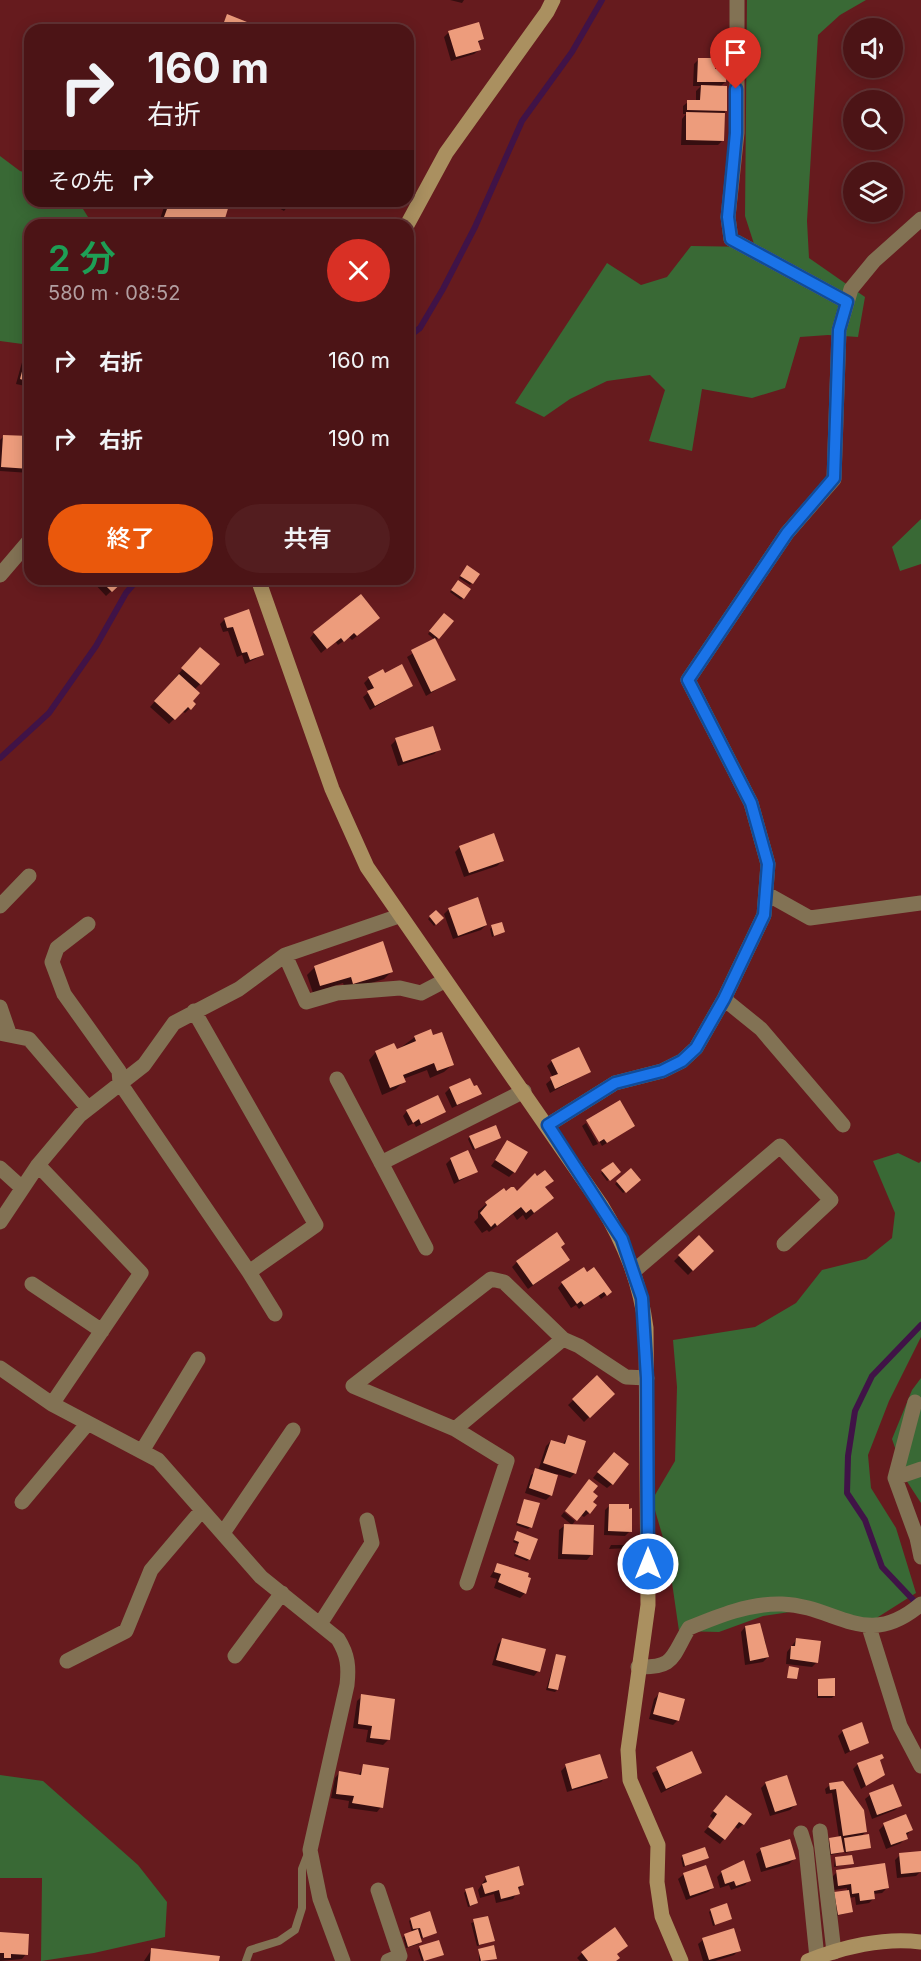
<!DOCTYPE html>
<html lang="ja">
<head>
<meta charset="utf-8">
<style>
	:root { --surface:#4c1416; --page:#531d1f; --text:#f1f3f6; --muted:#b29ea1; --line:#633335; --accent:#ea580c }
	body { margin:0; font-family:Inter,"Noto Sans JP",sans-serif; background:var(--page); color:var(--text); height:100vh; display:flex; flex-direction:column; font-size:22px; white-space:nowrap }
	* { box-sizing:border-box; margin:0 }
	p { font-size:20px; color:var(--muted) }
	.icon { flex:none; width:33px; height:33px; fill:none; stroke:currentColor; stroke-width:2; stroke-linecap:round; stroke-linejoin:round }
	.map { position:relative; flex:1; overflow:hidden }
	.panel { position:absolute; left:24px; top:219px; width:390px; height:366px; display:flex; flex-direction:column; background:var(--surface); border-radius:18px; box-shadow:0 3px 15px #0003,0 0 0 2px var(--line) }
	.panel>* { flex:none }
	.top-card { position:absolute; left:24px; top:24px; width:390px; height:183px; border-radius:18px; box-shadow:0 3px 15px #0003,0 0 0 2px var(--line); background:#4c1416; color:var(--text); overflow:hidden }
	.buttons { position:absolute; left:843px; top:18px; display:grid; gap:12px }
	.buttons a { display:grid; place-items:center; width:60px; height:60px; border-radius:50%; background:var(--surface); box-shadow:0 3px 15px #0003,0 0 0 2px var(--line); font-size:30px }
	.pin { position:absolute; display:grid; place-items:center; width:51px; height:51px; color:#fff; margin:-62px -26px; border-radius:50% 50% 50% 0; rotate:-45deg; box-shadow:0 0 6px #0007 }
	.pin .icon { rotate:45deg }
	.me { position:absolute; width:66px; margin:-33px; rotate:0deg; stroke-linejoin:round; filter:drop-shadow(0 0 4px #0008) }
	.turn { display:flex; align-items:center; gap:21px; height:126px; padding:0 24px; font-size:27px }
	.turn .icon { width:78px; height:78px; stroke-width:2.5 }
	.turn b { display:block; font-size:42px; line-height:51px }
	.then { display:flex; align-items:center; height:57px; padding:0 24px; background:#0003; gap:12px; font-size:22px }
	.round { display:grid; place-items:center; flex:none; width:63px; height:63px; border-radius:32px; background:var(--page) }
	.headline { display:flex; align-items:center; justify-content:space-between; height:102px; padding:0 24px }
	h1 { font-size:36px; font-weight:600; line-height:45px; color:#1e9e55 }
	.button { display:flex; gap:12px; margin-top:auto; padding:12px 24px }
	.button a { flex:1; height:69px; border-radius:36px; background:var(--accent); color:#fff; font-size:24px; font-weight:600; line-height:69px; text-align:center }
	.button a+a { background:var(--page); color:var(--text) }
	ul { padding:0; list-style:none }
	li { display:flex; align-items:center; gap:18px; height:78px; padding:0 24px }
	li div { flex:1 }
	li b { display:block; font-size:22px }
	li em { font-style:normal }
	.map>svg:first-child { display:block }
	.green { fill:#396935 }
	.shadow { fill:#0007 }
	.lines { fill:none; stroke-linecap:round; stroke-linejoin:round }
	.stream { stroke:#401347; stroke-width:6 }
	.building { fill:#ed9c7c }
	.lane { stroke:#827254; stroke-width:8 }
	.street { stroke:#827254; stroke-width:15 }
	.secondary { stroke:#aa9060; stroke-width:15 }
	.route-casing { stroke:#114b97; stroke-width:15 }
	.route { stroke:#1a73e8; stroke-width:10 }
</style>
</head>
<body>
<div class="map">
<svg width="921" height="1961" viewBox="0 0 921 1961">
	<rect width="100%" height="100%" fill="#661b1e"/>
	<!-- green -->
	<path class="green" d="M747,0H866L840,15L818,35L807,221L809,258L865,297L858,337L828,335L800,337L785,388L752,398L702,389L692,451L649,441L665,390L650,375L607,381L570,399L544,417L515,403L607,263L641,285L667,277L691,246L755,247L745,216Z
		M0,156L20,171L30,174V201H78L93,225H30V345L0,341Z
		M921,519V564L900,571L892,547Z
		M898,1153L919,1163L921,1161V1337L889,1401L868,1455L871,1488L896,1528L916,1593L856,1631L817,1608L763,1616L719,1632L679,1631L668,1555L652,1500L675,1461L677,1387L673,1340L755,1327L796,1303L822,1270L866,1259L892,1238L895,1213L873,1161Z
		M921,1378V1503L906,1480L892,1439L912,1390Z
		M0,1775L43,1781L138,1865L167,1902L165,1937L94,1953L41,1961L42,1878H0Z"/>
	<!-- shadow -->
	<path class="shadow" d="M450,0H464L462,3Z
		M227,16L248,30H219Z
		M449,32L482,39L477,44L479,50L474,54L451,61L444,37Z
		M699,59L725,82L720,87L725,110L723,140L718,145H681L682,119L686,114H683V106L688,102H696V91L701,86H693L694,64Z
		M166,201H222V225H158Z
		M267,201H292L284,211Z
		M29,351H30V387L16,384L24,355Z
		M4,436L30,438V473L0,471V440Z
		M465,569L478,574L470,585L459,578Z
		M94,579H124L106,596L92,581Z
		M456,584L463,598L461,600L450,592Z
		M248,611L263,655L245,664L242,655L237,657L228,631L223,632L220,624L225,619Z
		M444,615L452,621L435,641L454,679L426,696L407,657L435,640L428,634Z
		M373,623L352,640L349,637L338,645L335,641L321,653L310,638L314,633Z
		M200,649V684L194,690L191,701L194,704L185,713L182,711L169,724L150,707Z
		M384,675L411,686L370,710L363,697L369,692L364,683L369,678Z
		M396,740L439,749L434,754L398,766L391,745Z
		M460,847L502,861L497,866L464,877L455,852Z
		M449,909L486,925L481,930L453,939L444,914Z
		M436,912L442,918L434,926L428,919Z
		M492,927L503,931L492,937L490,929Z
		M315,967L391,972L384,979L346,991L343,983L313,993L307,975Z
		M415,1037L452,1065L444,1072L430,1078L427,1070L403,1079L404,1081L396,1089L382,1095L369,1060L376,1052L396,1051Z
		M552,1061L589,1072L550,1093L546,1084L553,1078L547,1066Z
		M450,1088L480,1094L452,1108L445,1093Z
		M407,1111L444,1112L416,1127L414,1123L408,1126L403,1116Z
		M588,1121L633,1126L602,1146Z
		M586,1123L598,1144L593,1146L582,1126Z
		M470,1137L497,1139L473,1150L468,1139Z
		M508,1142L514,1172L509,1177L491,1166Z
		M451,1159L476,1172L454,1184L446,1164Z
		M612,1164L619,1172L607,1181L601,1173Z
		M631,1170L639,1180L623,1193L615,1184Z
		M552,1181L544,1188L552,1198L526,1220L523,1215L517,1220L513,1214L489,1232L487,1230L482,1233L474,1222L478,1218V1211L503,1190L505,1193H518Z
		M699,1237L712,1251L688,1275L674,1261Z
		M560,1248L563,1264L528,1289L512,1267L517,1262Z
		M562,1283L610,1292L601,1299L598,1295L579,1309L576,1305L571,1308L558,1288Z
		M597,1378L613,1394L584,1422L568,1405Z
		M568,1437L575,1473L570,1478L557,1474L551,1495L546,1500L525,1493L531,1475L538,1471L546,1446L551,1441L562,1445Z
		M609,1458L612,1484L607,1488L593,1478Z
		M591,1492L589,1513L584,1517L581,1515Z
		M525,1501L530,1527L528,1529L516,1525Z
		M610,1505L630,1531L625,1536L604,1535L605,1510Z
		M564,1512L575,1521L572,1525L561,1516Z
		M564,1526L591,1555L587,1560L558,1559L559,1530Z
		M518,1533L529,1559L527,1561L514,1556L518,1544L513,1542Z
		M611,1545H627V1548L609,1549Z
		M498,1564L525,1593L520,1598L494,1588L497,1579L490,1577Z
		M745,1627L761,1641L765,1640L768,1657L763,1662L745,1665L741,1632Z
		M503,1639L538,1671L534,1676L492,1665L498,1644Z
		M797,1639L817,1662L812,1667L786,1664L787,1652Z
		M556,1656L557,1690L555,1692L546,1690Z
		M819,1680L834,1696L832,1698H817Z
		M659,1694L678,1720L673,1725L649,1719L654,1699Z
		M362,1696L388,1740L383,1745L366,1742L368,1730L353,1728L357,1701Z
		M843,1731L868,1742L845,1754L838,1736Z
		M691,1753L700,1773L661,1793L652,1773Z
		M882,1758L879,1761L884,1774L861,1789L853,1769L858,1764Z
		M364,1766L381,1807L377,1812L348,1808L349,1801L331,1798L335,1778L339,1773L358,1776Z
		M566,1766L606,1777L601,1782L567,1792L561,1771Z
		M766,1783L795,1805L790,1810L770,1816L761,1788Z
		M842,1783L866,1832L860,1837L870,1847L845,1853L844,1849L840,1853L830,1855L828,1841L839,1838L832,1793L826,1794L825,1789L830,1785Z
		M870,1795L900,1805L895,1810L872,1819L865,1799Z
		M721,1801L743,1824L738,1829L734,1826L720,1844L704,1832L714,1820L710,1816Z
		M884,1825L911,1830L901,1843L886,1849L879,1830Z
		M761,1850L794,1859L789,1864L761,1872L756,1854Z
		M921,1853V1871L916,1876L897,1878L895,1860L900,1855Z
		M683,1856L707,1858L683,1867L681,1858Z
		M835,1859L852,1863L834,1867Z
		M706,1867L713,1888L708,1892L686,1900L678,1879L683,1875Z
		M722,1872L749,1880L745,1885L731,1890L729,1885L720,1888L717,1877Z
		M837,1872L887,1888L882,1893L873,1894L874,1898L869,1903L856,1905L855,1897L849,1898L851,1912L836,1916L833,1895L847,1891V1888L834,1890L832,1877Z
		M486,1878L522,1885L513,1899L496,1903L494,1894L480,1898L478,1890Z
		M466,1891L476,1903L474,1905L468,1907L464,1893Z
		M711,1910L730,1918L713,1926L709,1912Z
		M487,1918L493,1941L477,1946L471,1923Z
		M411,1919L435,1933L420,1939L419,1944L406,1948L403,1937L412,1933L409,1921Z
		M0,1934L26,1954L22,1959L0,1961Z
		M703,1940L739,1950L734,1955L715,1961H703L698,1944Z
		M420,1948L442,1954L422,1961L418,1950Z
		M152,1949L218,1961H144Z
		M479,1950L495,1958L479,1961Z
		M582,1953L616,1955L615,1961H580L577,1958Z"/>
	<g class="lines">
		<!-- stream -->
		<path class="stream" d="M408,337L420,328L443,289L475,227L522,121L572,52L602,0
			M0,758L49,713L96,646L126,593L138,579
			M918,1605L882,1567L865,1520L847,1493L848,1456L855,1411L872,1376L921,1325"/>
	</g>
	<!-- building -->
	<path class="building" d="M227,14L252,24L249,30H221Z
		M479,22L484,39L478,41L481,50L456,57L448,31Z
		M698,58H716L715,69H727L726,82H697Z
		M701,85L727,86V111L687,110V100H700Z
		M686,112L725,113L724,141L686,140Z
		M170,201H226L230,202L223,225H161Z
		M28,349H30V382L20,379Z
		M3,435L30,436V469L1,467Z
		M467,565L480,574L473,584L460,576Z
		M99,579H126L112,592Z
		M458,580L471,589L464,599L451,590Z
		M361,594L380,618L357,636L354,633L344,642L341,638L327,649L313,632Z
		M249,609L264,655L250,660L247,652L242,653L233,627L227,628L224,618Z
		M444,613L454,621L439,639L429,631Z
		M435,638L456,680L431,692L411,650Z
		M200,647L220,664L201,685L181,668Z
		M402,664L413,686L375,706L367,691L374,688L368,677L383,669L385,673Z
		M179,674L200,693L193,701L196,704L191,710L188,707L175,720L154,701Z
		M433,726L441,750L403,762L395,738Z
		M494,833L504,861L469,873L459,846Z
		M478,897L487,925L458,936L448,908Z
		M436,910L444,918L436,925L429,916Z
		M502,922L505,932L494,936L491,925Z
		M383,941L393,972L353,984L351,977L320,986L314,966Z
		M431,1029L433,1035L442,1032L454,1065L437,1071L434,1063L403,1075L406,1082L390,1088L375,1051L394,1043L397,1049L416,1041L414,1036Z
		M579,1047L591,1072L555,1089L550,1077L558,1074L551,1060Z
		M470,1078L474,1086L477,1085L482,1094L457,1105L449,1087Z
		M438,1095L446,1112L421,1124L419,1119L413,1123L406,1110Z
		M620,1100L635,1126L607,1143L604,1139L599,1142L586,1120Z
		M496,1125L501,1138L475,1149L469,1136Z
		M507,1140L528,1152L515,1173L495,1160Z
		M468,1150L478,1172L459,1180L450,1158Z
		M613,1162L621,1172L610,1181L601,1170Z
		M631,1168L641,1180L626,1193L616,1181Z
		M545,1170L554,1181L545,1187L554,1198L534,1213L531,1209L526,1213L521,1207L497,1226L495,1223L491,1227L480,1213L487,1205L485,1202L504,1188L506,1191L511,1187H514L517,1191L535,1173L537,1176Z
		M557,1232L565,1244L561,1247L570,1260L533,1285L516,1261Z
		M699,1235L714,1251L693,1271L678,1255Z
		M584,1267L587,1272L594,1267L612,1292L607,1296L604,1292L584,1305L581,1301L577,1304L561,1282Z
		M597,1375L615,1394L590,1418L572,1399Z
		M568,1435L586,1441L576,1474L543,1463L551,1440L565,1444Z
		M614,1452L629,1464L613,1485L597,1472Z
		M535,1468L558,1475L552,1496L529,1488Z
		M589,1479L598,1486L593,1492L598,1496L593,1502L597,1505L590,1514L586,1510L577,1521L565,1511Z
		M524,1499L540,1503L532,1528L517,1523Z
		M609,1504H629V1509L632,1508V1532L608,1531Z
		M564,1524L594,1525L593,1555L562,1554Z
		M517,1531L538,1539L530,1560L515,1554L519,1542L514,1540Z
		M497,1563L529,1573L528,1577L531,1578L526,1594L498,1582L501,1574L494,1572Z
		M760,1623L769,1657L750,1661L745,1626Z
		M502,1638L546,1649L540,1672L496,1660Z
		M796,1638L821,1641L818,1663L790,1659L791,1646H795Z
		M556,1654L566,1656L558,1690L548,1688Z
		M789,1666L799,1668L797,1679L787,1678Z
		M835,1678V1696H818V1679Z
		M659,1692L685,1699L679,1721L653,1714Z
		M361,1694L395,1699L390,1740L370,1738L372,1726L358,1724Z
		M862,1722L869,1743L850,1751L842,1730Z
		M692,1751L702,1773L666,1789L656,1767Z
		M600,1754L608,1778L572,1789L565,1764Z
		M882,1754L884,1758L880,1760L885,1775L866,1786L857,1763Z
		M363,1764L389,1768L383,1808L352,1803L354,1796L336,1794L339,1771L361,1775Z
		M787,1775L797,1805L775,1812L765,1782Z
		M843,1781L864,1810L867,1832L843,1836L836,1789L830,1790L829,1783Z
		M893,1784L902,1806L877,1815L869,1793Z
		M726,1795L752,1814L744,1825L739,1822L725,1840L708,1827L717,1814L713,1811Z
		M906,1814L913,1830L906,1833L908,1839L891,1845L883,1823Z
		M869,1834L871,1848L846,1852L844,1838Z
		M841,1836L844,1852L831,1854L829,1838Z
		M790,1839L796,1859L766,1868L760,1848Z
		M705,1847L709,1858L685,1866L682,1855Z
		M921,1851V1872L901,1874L899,1853Z
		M852,1855L854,1864L836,1866L835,1857Z
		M744,1860L751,1881L736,1886L734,1881L725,1884L721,1871Z
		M885,1863L889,1888L874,1891L875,1899L860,1901L859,1893L852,1894L851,1884L838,1886L836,1870Z
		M706,1865L714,1888L690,1896L683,1873Z
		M519,1866L524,1885L518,1887L520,1894L501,1899L499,1890L485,1894L482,1884L487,1882L485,1876Z
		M473,1887L478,1903L470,1906L465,1889Z
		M849,1890L853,1912L838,1915L834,1892Z
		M727,1903L732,1919L715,1925L710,1909Z
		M430,1911L437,1933L423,1938L420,1928L413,1929L410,1918Z
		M488,1916L495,1941L479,1945L473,1919Z
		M615,1927L628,1946L617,1954L620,1958L616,1961H588L581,1952Z
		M734,1928L741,1951L709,1960L702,1938Z
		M418,1929L422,1942L408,1947L404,1934Z
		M0,1932L29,1934L28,1955L11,1954V1958H4V1953H0Z
		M439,1940L444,1955L424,1961L419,1946Z
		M494,1945L497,1959L481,1961L478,1949Z
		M151,1948L220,1956L219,1961H150Z"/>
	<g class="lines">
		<!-- lane -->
		<path class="lane" d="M246,1961L250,1950L279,1941L295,1930L302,1908V1869L309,1851"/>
		<!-- street -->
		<path class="street" d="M737,0V133L728,217L731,239L847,302
			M0,575L30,540
			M767,894L810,918L921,903
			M0,906L29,876
			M88,924L57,948L52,962L64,994L119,1071L120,1083L249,1272L275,1314
			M285,955L306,1002L337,993L400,988L421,993L444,981
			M724,999L761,1029L843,1125
			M0,1007L9,1033
			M194,1011L316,1225L249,1272
			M0,1033L29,1039L88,1108
			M337,1079L426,1248
			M548,1125L615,1083L662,1071L682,1061L696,1048L724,999L764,915L768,864L751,803L688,680L787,533L834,479L839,330L851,289L874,261L921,219
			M381,1163L524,1091
			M38,1165L141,1273L52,1404
			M0,1168L21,1187
			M0,1222L38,1165L80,1115L144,1065L174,1023L239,989L285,955L399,916
			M634,1271L780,1146L831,1200L784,1244
			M32,1284L102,1331
			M563,1339L455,1429L353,1386L491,1279L504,1282L563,1339L579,1346L626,1377L647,1378
			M0,1368L52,1404L158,1460L261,1577L338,1639C348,1655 349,1667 347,1685L310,1850L320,1899L343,1961
			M915,1402L895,1478L917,1538L921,1557
			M455,1429L507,1461L467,1583
			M142,1451L198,1359
			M895,1478L921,1469
			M22,1502L88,1423
			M223,1533L293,1430
			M320,1624L372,1543L367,1520
			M869,1627L900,1726L921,1766
			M235,1656L282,1593
			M67,1661L126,1631L151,1570L202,1510
			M638,1667C675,1668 671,1658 689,1628C718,1616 750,1603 782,1604C837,1606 866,1651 921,1604
			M820,1831L834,1952
			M801,1833L806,1849L817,1958
			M378,1890L400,1956L388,1961"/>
		<!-- secondary -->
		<path class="secondary" d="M407,225L446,153L547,12L553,0
			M258,579L332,789L367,867L601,1205C625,1244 640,1282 646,1328L648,1605L628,1750L630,1780L658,1845L657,1882L662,1916L681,1961
			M808,1961C842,1947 884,1937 921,1942"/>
	</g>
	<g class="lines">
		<defs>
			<path id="route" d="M648,1564L647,1378L642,1298L622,1239L548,1125L615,1083L662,1071L682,1061L696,1048L724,999L764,915L768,864L751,803L688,680L787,533L834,478L839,330L847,302L731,239L728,217L736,133V89"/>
		</defs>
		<!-- route casing -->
		<use href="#route" class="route-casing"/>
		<!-- route -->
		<use href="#route" class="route"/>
	</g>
</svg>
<div class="buttons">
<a><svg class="icon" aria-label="sound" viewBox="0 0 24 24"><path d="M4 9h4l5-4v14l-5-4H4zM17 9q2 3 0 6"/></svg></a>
<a><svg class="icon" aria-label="search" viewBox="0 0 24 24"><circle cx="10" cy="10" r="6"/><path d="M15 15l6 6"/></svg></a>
<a><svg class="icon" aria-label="layers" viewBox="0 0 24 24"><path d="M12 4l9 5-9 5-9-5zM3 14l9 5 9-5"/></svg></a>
</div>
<div class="pin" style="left:736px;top:89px;background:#d93025"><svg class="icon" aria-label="arrive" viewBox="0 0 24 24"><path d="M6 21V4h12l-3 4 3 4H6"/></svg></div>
<svg class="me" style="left:648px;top:1564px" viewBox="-20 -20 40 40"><circle r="17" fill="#1a73e8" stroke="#fff" stroke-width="3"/><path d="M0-11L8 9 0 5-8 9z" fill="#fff"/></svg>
<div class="top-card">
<div class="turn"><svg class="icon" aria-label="right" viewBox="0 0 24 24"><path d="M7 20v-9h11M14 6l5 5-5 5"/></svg><div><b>160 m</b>右折</div></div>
<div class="then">その先<svg class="icon" aria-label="right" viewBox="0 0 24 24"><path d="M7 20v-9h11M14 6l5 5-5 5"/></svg></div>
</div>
<section class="panel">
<div class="headline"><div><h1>2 分</h1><p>580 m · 08:52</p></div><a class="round" style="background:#d93025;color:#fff"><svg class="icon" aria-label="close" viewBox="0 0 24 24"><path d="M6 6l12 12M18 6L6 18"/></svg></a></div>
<ul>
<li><svg class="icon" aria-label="right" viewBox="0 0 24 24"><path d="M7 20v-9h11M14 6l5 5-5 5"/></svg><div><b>右折</b></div><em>160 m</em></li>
<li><svg class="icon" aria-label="right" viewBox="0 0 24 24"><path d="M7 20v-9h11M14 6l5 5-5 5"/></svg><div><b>右折</b></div><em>190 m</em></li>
</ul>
<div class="button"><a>終了</a><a>共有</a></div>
</section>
</div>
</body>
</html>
